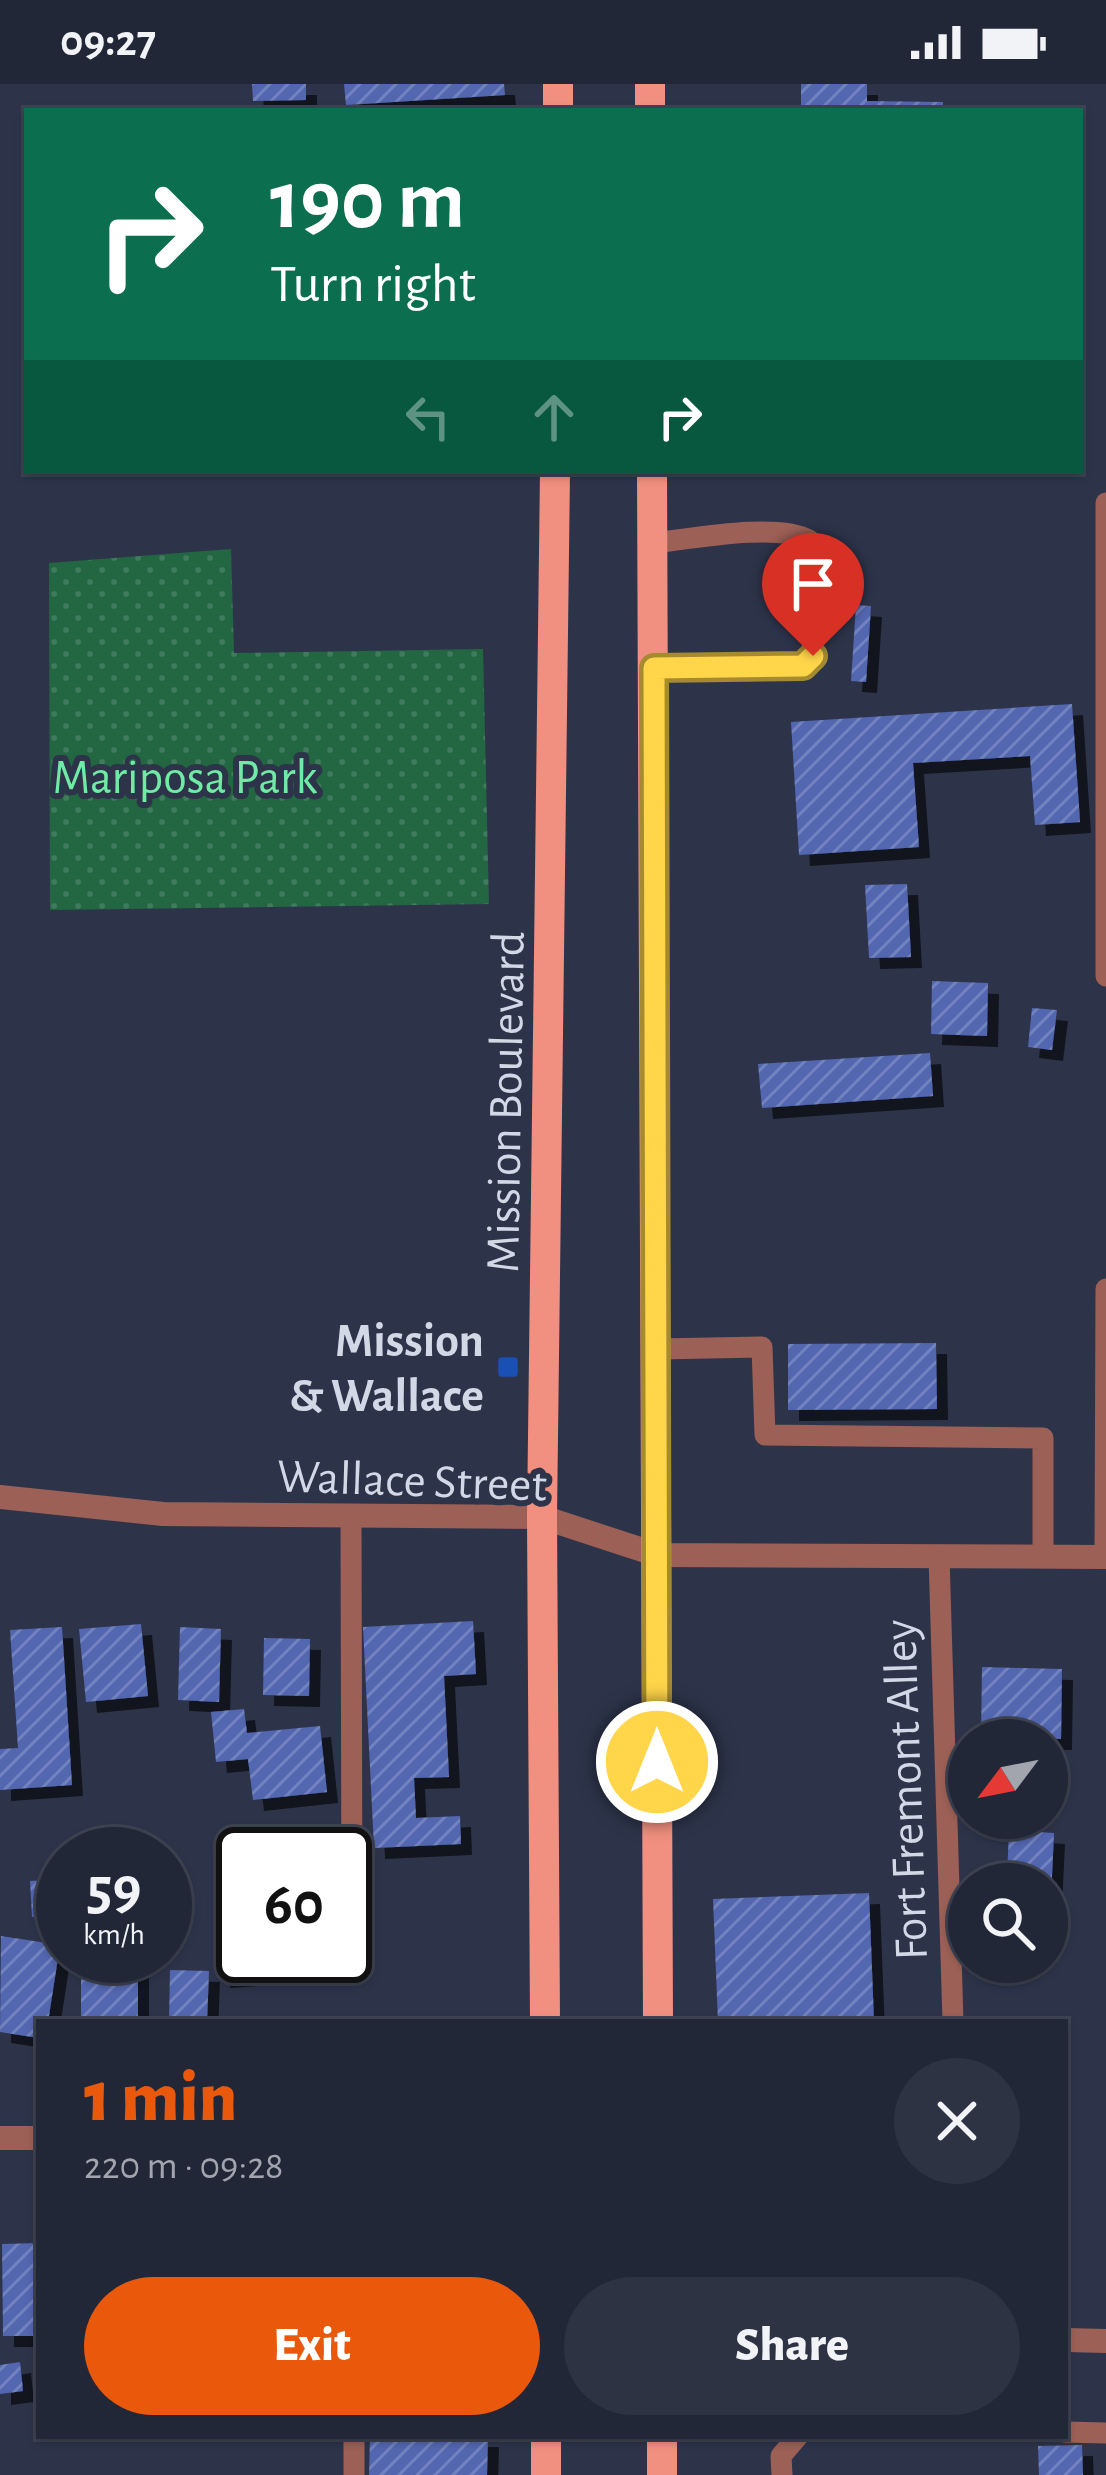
<!DOCTYPE html>
<html lang="en">
<head>
<meta charset="utf-8">
<style>
	:root { --surface:#222738; --page:#2e3343; --text:#f1f3f6; --muted:#a2a5ae; --line:#3f4453; --accent:#ea580c }
	body { margin:0; font-family:"Alegreya Sans",sans-serif; background:var(--page); color:var(--text); height:100vh; display:flex; flex-direction:column; font-size:45px; white-space:nowrap }
	* { box-sizing:border-box; margin:0 }
	p { font-size:39px; color:var(--muted) }
	.icon { flex:none; width:66px; height:66px; fill:none; stroke:currentColor; stroke-width:2; stroke-linecap:round; stroke-linejoin:round }
	.map { position:relative; flex:1; overflow:hidden }
	.sheet { position:absolute; left:36px; top:1935px; width:1032px; height:420px; display:flex; flex-direction:column; background:var(--surface); border-radius:0px; box-shadow:0 3px 9px #0004,0 0 0 3px var(--line) }
	.sheet>* { flex:none }
	.guide { position:absolute; left:24px; top:24px; width:1059px; height:366px; border-radius:0px; box-shadow:0 3px 9px #0004,0 0 0 3px var(--line); background:#0b6e4f; color:#fff; overflow:hidden }
	.needle { width:78px; rotate:238deg }
	.fabs { position:absolute; left:948px; top:1635px; display:grid; gap:24px }
	.fabs a { display:grid; place-items:center; width:120px; height:120px; border-radius:50%; background:var(--surface); box-shadow:0 3px 9px #0004,0 0 0 3px var(--line); font-size:60px }
	.speed { position:absolute; left:36px; top:1743px; display:flex; gap:24px; font-size:60px; font-weight:700; text-align:center }
	.speed>* { display:grid; place-content:center; width:156px; height:156px; border-radius:50%; background:var(--surface); box-shadow:0 3px 9px #0004,0 0 0 3px var(--line); line-height:1 }
	.speed small { font-size:30px; font-weight:400 }
	.speed .limit { border:6px solid #111; border-radius:18px; background:#fff; color:#111 }
	.pin { position:absolute; display:grid; place-items:center; width:102px; height:102px; color:#fff; margin:-123px -51px; border-radius:50% 50% 50% 0; rotate:-45deg; box-shadow:0 0 12px #0007 }
	.pin .icon { rotate:45deg }
	.me { position:absolute; width:132px; margin:-66px; rotate:0deg; stroke-linejoin:round; filter:drop-shadow(0 0 9px #0008) }
	.turn { display:flex; align-items:center; gap:42px; height:252px; padding:0 48px; font-size:54px }
	.turn .icon { width:156px; height:156px; stroke-width:2.5 }
	.turn b { display:block; font-size:84px; line-height:102px }
	.lanes { display:flex; align-items:center; height:114px; padding:0 48px; background:#0003; justify-content:center; gap:60px; direction:ltr }
	.lanes .off { opacity:.35 }
	.round { display:grid; place-items:center; flex:none; width:126px; height:126px; border-radius:63px; background:var(--page) }
	.head { display:flex; align-items:center; justify-content:space-between; height:204px; padding:0 48px }
	h1 { font-size:72px; font-weight:800; line-height:90px; color:var(--accent) }
	.button { display:flex; gap:24px; margin-top:auto; padding:24px 48px }
	.button a { flex:1; height:138px; border-radius:72px; background:var(--accent); color:#fff; font-size:48px; font-weight:800; line-height:138px; text-align:center }
	.button a+a { background:var(--page); color:var(--text) }
	.status { display:flex; justify-content:space-between; align-items:center; height:84px; padding:0 60px; background:var(--surface); direction:ltr }
	.status svg { height:33px; fill:currentColor }
	.map>svg:first-child { display:block }
	.park { fill:url(#park-dots) }
	.building { fill:url(#building-hatch); filter:url(#shadow) }
	.lines { fill:none; stroke-linecap:round; stroke-linejoin:round }
	.lane { stroke:#9c6056; stroke-width:21 }
	.street { stroke:#9c6056; stroke-width:24 }
	.primary { stroke:#f19080; stroke-width:30 }
	.route-casing { stroke:#a68a30; stroke-width:30 }
	.route { stroke:#ffd54a; stroke-width:21 }
	.transit-dot { fill:#1a4fb4; stroke:#2d344a; stroke-width:4.5 }
	.labels { text-anchor:middle; stroke-width:12; stroke-linejoin:round; paint-order:stroke }
	.park-label { font-size:48px; fill:#70eba6; stroke:#2d344a }
	.street-label { font-size:48px; fill:#d3d8e6; stroke:#2d344a }
	.poi-label { font-size:48px; font-weight:bold; fill:#d3d8e6; stroke:#2d344a; text-anchor:end }
</style>
</head>
<body>
<div class="status"><b>09:27</b><svg viewBox="0 0 49 12"><path d="M0 12V9h3v3zM5 12V6h3v6zM10 12V3h3v9zM15 12V0h3v12zM26 1h20v11H26zM47 4h2v5h-2z"/></svg></div>
<div class="map">
<svg width="1106" height="2391" viewBox="0 0 1106 2391">
	<defs>
		<pattern id="park-dots" width="8" height="8" patternUnits="userSpaceOnUse" patternTransform="scale(3)"><rect width="8" height="8" fill="#226642"/><path d="M2 2h.1M6 6h.1" fill="none" stroke="#417b5d" stroke-width="1.8" stroke-linecap="round"/></pattern>
		<pattern id="building-hatch" width="6" height="6" patternUnits="userSpaceOnUse" patternTransform="scale(3)"><rect width="6" height="6" fill="#5266b0"/><path d="M-1 1l2-2M0 6l6-6M5 7l2-2" fill="none" stroke="#7282be"/></pattern>
		<filter id="shadow"><feDropShadow dx="11" dy="11" stdDeviation="0" flood-color="#0009"/></filter>
	</defs>
	<rect width="100%" height="100%" fill="#2d344a"/>
	<!-- park -->
	<path class="park" d="M231,465L234,569L483,565L489,820L50,826L49,479Z"/>
	<!-- building -->
	<path class="building" d="M252,0H306V16L253,17Z
		M344,0H504L505,11L346,21Z
		M801,0H867V17L943,18V27H801Z
		M856,521L871,522L866,598L851,597Z
		M1072,620L1080,738L1035,741L1030,672L913,679L919,763L799,771L791,638Z
		M907,800L911,873L869,874L865,801Z
		M932,897L988,899L987,952L931,950Z
		M1032,924L1057,926L1052,966L1028,963Z
		M930,969L933,1012L762,1024L758,980Z
		M936,1259L937,1325L788,1326V1260Z
		M473,1537L476,1590L444,1592L449,1693L414,1694L416,1734L460,1732L461,1760L374,1764L363,1543Z
		M141,1540L148,1612L86,1618L79,1545Z
		M62,1543L72,1701L0,1706V1665L18,1664L10,1546Z
		M180,1543L221,1545L219,1618L178,1616Z
		M264,1554L310,1555L309,1612L263,1611Z
		M982,1583L1062,1585L1061,1655L981,1654Z
		M244,1625L247,1649L320,1642L327,1708L253,1716L248,1675L216,1678L211,1628Z
		M1009,1746L1054,1749L1051,1812L1047,1800H978L979,1790L1007,1792Z
		M63,1795V1831L32,1833L30,1797Z
		M869,1809L874,1938H718L713,1815Z
		M243,1822L248,1891L219,1893L214,1824Z
		M1,1852L60,1861L48,1938H39V1954L0,1948Z
		M138,1879V1938H81V1880Z
		M170,1886L209,1887L207,1938H169Z
		M39,2159V2252H3L2,2160Z
		M20,2278L23,2307L0,2310V2281Z
		M370,2352H488L487,2391H369Z
		M1082,2361L1083,2391H1039L1038,2362Z"/>
	<g class="lines">
		<!-- lane -->
		<path class="lane" d="M1106,419V892
			M653,459C690,455 777,438 809,456L813,572L803,582L654,585
			M657,1265L762,1263L765,1351L1043,1354V1472
			M351,1433L352,1848
			M939,1472L953,1938
			M1105,1473L1106,1205
			M1065,2348L1106,2349
			M354,2391V2352
			M782,2391L781,2372L798,2352"/>
		<!-- street -->
		<path class="street" d="M0,1413L163,1430L542,1433L658,1471L1106,1473
			M0,2054H39
			M1065,2256L1106,2257"/>
		<!-- primary -->
		<path class="primary" d="M650,0V27
			M558,27V0
			M652,387L658,1938
			M545,1938L542,1433L555,387
			M546,2352V2391
			M662,2352V2391"/>
	</g>
	<g class="lines">
		<defs>
			<path id="route" d="M657,1678L654,584L803,582L813,572"/>
		</defs>
		<!-- route casing -->
		<use href="#route" class="route-casing"/>
		<!-- route -->
		<use href="#route" class="route"/>
	</g>
	<!-- markers -->
	<rect class="transit-dot" x="496" y="1271" width="24" height="24" rx="6"/>
	<g class="labels">
		<!-- park labels -->
		<g class="park-label">
			<text x="185" y="709">Mariposa Park</text>
		</g>
		<!-- street labels -->
		<g class="street-label">
			<text transform="translate(504 1018) rotate(-89)" y="17">Mission Boulevard</text>
			<text transform="translate(412 1395) rotate(2)" y="17">Wallace Street</text>
			<text transform="translate(904 1706) rotate(-92)" y="17">Fort Fremont Alley</text>
		</g>
		<!-- poi labels -->
		<g class="poi-label">
			<text x="484" y="1272">Mission<tspan x="484" dy="55">&amp; Wallace</tspan></text>
		</g>
	</g>
</svg>
<div class="fabs">
<a><svg class="needle" viewBox="-14 -14 28 28"><path d="M0-13l5 13h-10z" fill="#e53935"/><path d="M0 13l5-13h-10z" fill="#a2a5ae"/></svg></a>
<a><svg class="icon" aria-label="search" viewBox="0 0 24 24"><circle cx="10" cy="10" r="6"/><path d="M15 15l6 6"/></svg></a>
</div>
<div class="speed"><div>59<small>km/h</small></div><div class="limit">60</div></div>
<div class="pin" style="left:813px;top:572px;background:#d93025"><svg class="icon" aria-label="arrive" viewBox="0 0 24 24"><path d="M6 21V4h12l-3 4 3 4H6"/></svg></div>
<svg class="me" style="left:657px;top:1678px" viewBox="-20 -20 40 40"><circle r="17" fill="#ffd54a" stroke="#fff" stroke-width="3"/><path d="M0-11L8 9 0 5-8 9z" fill="#fff"/></svg>
<div class="guide">
<div class="turn"><svg class="icon" aria-label="right" viewBox="0 0 24 24"><path d="M7 20v-9h11M14 6l5 5-5 5"/></svg><div><b>190 m</b>Turn right</div></div>
<div class="lanes"><svg class="icon off" aria-label="left" viewBox="0 0 24 24"><path d="M17 20v-9H6M10 6l-5 5 5 5"/></svg><svg class="icon off" aria-label="ahead" viewBox="0 0 24 24"><path d="M12 20V5M6 11l6-6 6 6"/></svg><svg class="icon" aria-label="right" viewBox="0 0 24 24"><path d="M7 20v-9h11M14 6l5 5-5 5"/></svg></div>
</div>
<section class="sheet">
<div class="head"><div><h1>1 min</h1><p>220 m · 09:28</p></div><a class="round"><svg class="icon" aria-label="close" viewBox="0 0 24 24"><path d="M6 6l12 12M18 6L6 18"/></svg></a></div>
<div class="button"><a>Exit</a><a>Share</a></div>
</section>
</div>
</body>
</html>
